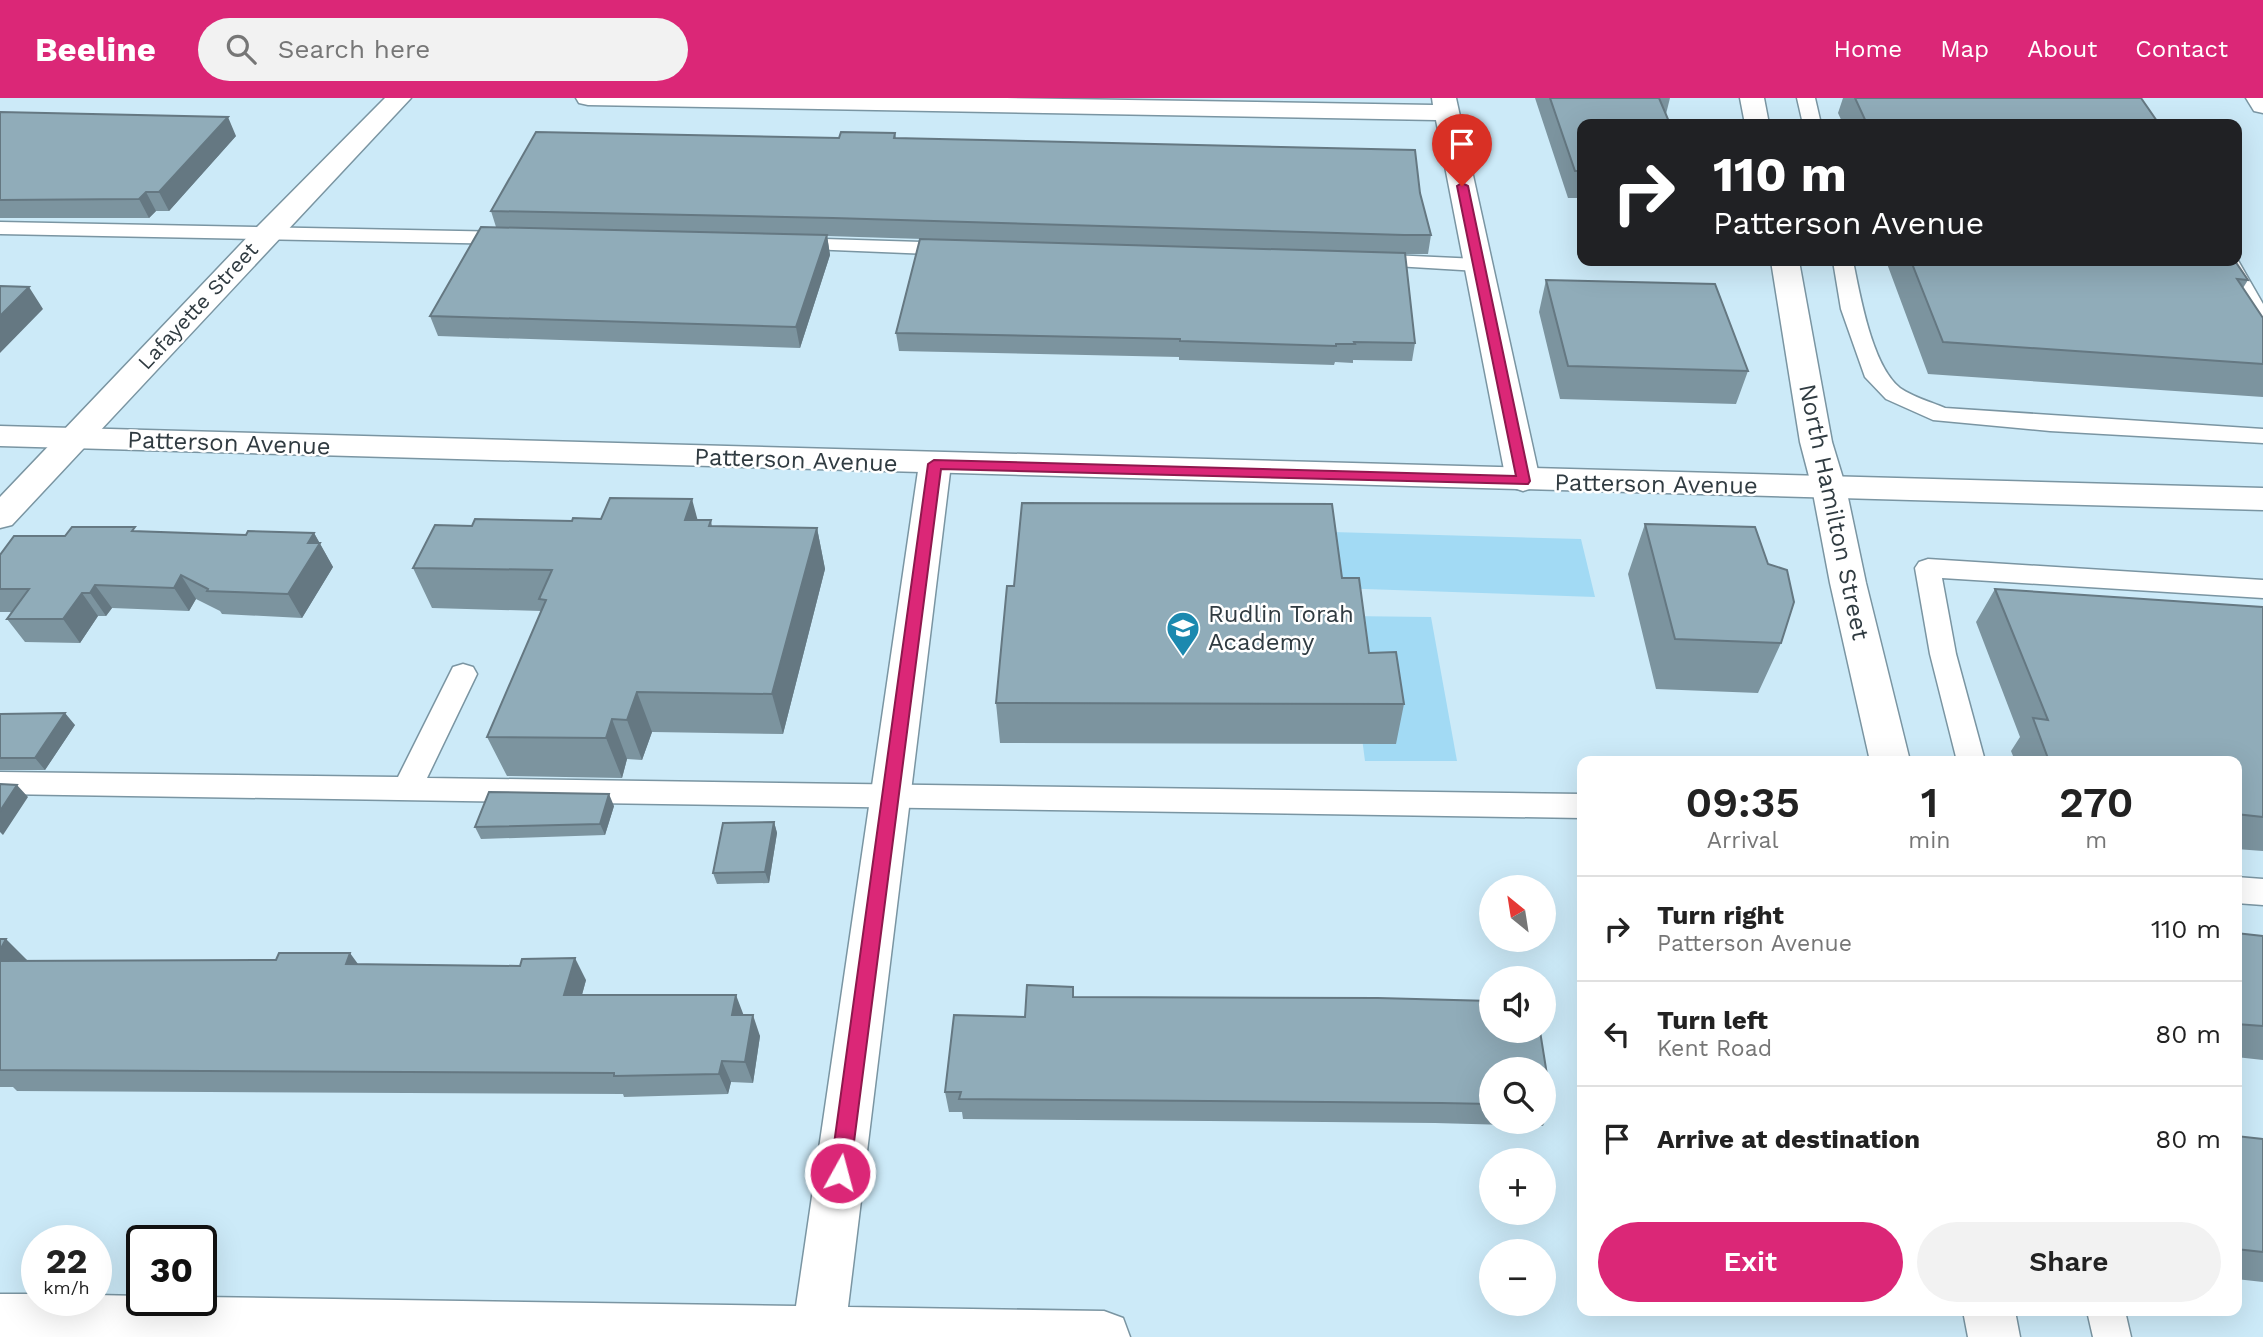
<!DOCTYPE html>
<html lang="en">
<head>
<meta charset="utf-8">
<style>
	:root { --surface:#fff; --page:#f2f2f2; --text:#222; --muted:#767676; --line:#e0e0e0; --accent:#db2777 }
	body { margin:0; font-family:"Work Sans",sans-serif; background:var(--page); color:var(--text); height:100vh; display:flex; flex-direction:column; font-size:26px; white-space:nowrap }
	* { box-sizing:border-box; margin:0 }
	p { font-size:23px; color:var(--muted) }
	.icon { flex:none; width:38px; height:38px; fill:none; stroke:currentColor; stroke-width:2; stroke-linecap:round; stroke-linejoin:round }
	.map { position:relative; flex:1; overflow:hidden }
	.details { position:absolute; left:1577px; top:658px; width:665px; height:560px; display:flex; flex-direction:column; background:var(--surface); border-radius:14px; box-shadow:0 7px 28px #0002 }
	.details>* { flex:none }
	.guide { position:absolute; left:1577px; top:21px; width:665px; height:147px; border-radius:14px; box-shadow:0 7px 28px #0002; background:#202124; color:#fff; overflow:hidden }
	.needle { width:46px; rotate:330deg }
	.fabs { position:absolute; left:1479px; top:777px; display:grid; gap:14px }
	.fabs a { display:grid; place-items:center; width:77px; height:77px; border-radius:50%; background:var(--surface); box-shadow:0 7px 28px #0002; font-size:35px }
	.speed { position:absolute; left:21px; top:1127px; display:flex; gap:14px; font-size:35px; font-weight:700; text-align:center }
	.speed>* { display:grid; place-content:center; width:91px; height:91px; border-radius:50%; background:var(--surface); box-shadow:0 7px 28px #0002; line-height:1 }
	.speed small { font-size:18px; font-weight:400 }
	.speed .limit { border:4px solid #111; border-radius:10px; background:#fff; color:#111 }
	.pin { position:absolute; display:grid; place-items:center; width:60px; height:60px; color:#fff; margin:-72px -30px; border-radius:50% 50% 50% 0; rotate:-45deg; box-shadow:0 0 7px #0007 }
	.pin .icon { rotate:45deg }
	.me { position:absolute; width:77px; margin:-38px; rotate:7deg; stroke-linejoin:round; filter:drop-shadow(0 0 5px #0008) }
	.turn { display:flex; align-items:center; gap:24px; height:147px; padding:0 21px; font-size:32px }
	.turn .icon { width:91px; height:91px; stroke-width:2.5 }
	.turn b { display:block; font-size:49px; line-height:60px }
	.eta { display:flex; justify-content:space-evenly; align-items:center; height:119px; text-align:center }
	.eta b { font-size:42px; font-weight:600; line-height:49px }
	.cta { display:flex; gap:14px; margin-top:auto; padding:14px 21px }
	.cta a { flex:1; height:80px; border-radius:42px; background:var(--accent); color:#fff; font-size:28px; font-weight:600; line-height:80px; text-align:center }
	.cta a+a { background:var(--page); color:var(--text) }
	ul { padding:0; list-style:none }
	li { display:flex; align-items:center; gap:21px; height:105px; padding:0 21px; border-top:2px solid var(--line) }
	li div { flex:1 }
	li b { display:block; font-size:26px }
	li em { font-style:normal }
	header { display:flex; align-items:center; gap:42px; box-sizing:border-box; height:98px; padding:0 35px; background:var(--accent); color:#fff }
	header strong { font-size:33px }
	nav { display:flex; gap:38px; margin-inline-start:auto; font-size:24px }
	.search { width:490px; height:63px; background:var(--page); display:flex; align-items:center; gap:18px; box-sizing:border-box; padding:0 24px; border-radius:38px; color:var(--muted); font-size:26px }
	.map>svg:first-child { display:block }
	.green { fill:#a2daf4 }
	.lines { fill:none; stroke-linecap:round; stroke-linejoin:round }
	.service-casing { stroke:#7a95a2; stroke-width:3 }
	.minor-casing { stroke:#7a95a2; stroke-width:3 }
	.tertiary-casing { stroke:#7a95a2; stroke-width:3 }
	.secondary-casing { stroke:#7a95a2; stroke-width:3 }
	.motorway-casing { stroke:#7a95a2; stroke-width:3 }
	.service { fill:#fff; fill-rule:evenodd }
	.minor { fill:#fff; fill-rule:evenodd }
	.tertiary { fill:#fff; fill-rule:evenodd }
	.secondary { fill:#fff; fill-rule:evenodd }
	.motorway { fill:#fff; fill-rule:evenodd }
	.wall { fill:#7c949f; fill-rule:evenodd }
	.shaded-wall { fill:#657882 }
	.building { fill:#90acb9; stroke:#657882; stroke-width:2 }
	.route { fill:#db2777; stroke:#8e194d; stroke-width:2 }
	.labels { text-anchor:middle; stroke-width:5; stroke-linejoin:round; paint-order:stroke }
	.far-street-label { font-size:21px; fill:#303b41; stroke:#fff }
	.street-label { font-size:24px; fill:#303b41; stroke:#fff }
	.poi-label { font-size:24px; fill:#303b41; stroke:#fff; text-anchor:start }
</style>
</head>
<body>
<header>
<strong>Beeline</strong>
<div class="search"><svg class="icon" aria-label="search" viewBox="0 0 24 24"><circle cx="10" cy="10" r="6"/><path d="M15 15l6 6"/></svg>Search here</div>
<nav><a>Home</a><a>Map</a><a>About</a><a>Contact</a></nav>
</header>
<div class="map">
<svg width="2263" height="1239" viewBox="0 0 2263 1239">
	<rect width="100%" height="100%" fill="#cceaf8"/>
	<!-- green -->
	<path class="green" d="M1332,434L1581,441L1595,499L1335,490Z
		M1346,518L1431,519L1457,663H1365Z"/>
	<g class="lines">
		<defs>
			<path id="service" d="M1797,0H1815L1821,26H1803Z
				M0,124L513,134L520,136L523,140L520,144L513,146L0,136Z
				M792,140L954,145L961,147L964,151L961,155L954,157L785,150L782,146L785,142Z
				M1369,156L1478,161L1485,163L1488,167L1485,171L1478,173L1362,166L1359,162L1362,158Z
				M2236,159L2263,206V231L2255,230L2252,225L2219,163H2236Z
				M1833,163H1853C1860,197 1872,268 1900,290C1913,299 1931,304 1945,310L2263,331V345L2050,333L1933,322L1886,301L1865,279L1841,211Z
				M1928,461L2263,482V500L1942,480L1956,556L1985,663H1957L1930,556L1915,470L1919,464Z
				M463,566L473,569L477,576L427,680L1582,696V720L0,696V674L398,679L453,569Z
				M2236,779L2263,781V807L2236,805Z
				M2087,1213H2125L2131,1239H2093Z"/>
			<path id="minor" d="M385,0H411L12,427L0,430V399L258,128Z
				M576,0H1006L1433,7L1432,0H1456L1540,382L1535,389L1523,393L1511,389L1506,382L1436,22L588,7L579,5Z
				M935,356L947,359L951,366L848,1209L1104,1213L1123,1220L1130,1239H0V1196H37V1202H96V1197L142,1198V1202H201V1199L796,1208L919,366L923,359Z"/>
			<path id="tertiary" d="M1740,0H1764L1769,26H1745Z
				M1771,163H1799L1832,344L1846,390L1866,485L1910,663H1870L1830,485L1812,390L1800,344Z
				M1963,1213H2015L2020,1239H1968Z"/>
			<path id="secondary" d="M0,328L2263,390V412L0,348Z"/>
			<path id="motorway" d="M2246,0H2263V15L2254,13Z"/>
		</defs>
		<!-- service casing -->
		<use href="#service" class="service-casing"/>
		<!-- minor casing -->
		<use href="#minor" class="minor-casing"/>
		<!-- tertiary casing -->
		<use href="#tertiary" class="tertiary-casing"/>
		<!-- secondary casing -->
		<use href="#secondary" class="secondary-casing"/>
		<!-- motorway casing -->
		<use href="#motorway" class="motorway-casing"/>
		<!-- service -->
		<use href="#service" class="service"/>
		<!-- minor -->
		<use href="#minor" class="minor"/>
		<!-- tertiary -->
		<use href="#tertiary" class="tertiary"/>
		<!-- secondary -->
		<use href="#secondary" class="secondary"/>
		<!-- motorway -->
		<use href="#motorway" class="motorway"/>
	</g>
	<!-- wall -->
	<path class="wall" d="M1535,0H1670L1666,16L1582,26V110L1578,100H1568Z
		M1843,0H2141L2159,26H1843L1838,15Z
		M0,14L236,38L169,113H156L149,120H0Z
		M895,35L896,40L1420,95L1431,137L1428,156H1405L1415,245L1412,263L1353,262V265L1335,264L1334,267L1179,262V259L899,253L896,235L1111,147L827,138L830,157L800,250L438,238L430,218L496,129L491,113L839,40Z
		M1886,163H2235L2248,182L2243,190L2263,220V299L1928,276Z
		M1546,182L1748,273L1736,306L1560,301L1539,214Z
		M711,422L712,428L817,430L825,471L783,636L652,634L642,662L627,661L622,680L507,678L487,639L542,513L432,510L413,470L472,428L572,423Z
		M1645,426L1781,545L1758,595L1656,591L1628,476Z
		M137,434L246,437L314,435L333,469L302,520L222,516L220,513L196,501L189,513L112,510L106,518H98L80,545L25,544L7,521L11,514H0V457L65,438Z
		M1342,480L1369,555L1404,606L1396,646L1000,645L996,605Z
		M1995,491L2263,509V753L2236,751V663H2015L2011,653L2020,639L1976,524Z
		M0,616L75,627L45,672H0Z
		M614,708L605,737L481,741L475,729Z
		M774,724L777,735L769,785L717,786L713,775Z
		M2236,835L2263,838V962L2236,959Z
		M0,841L28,863L358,866L586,882L582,897L744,917L760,938L753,985L731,984L728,996L624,999L623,996L17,993L13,989H0Z
		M1027,887L1073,889L1074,899L1378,900L1491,903V933H1540L1552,1008L1543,1028L1435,1025L963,1021L962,1014H949L945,994L954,917L1025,919ZM1491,971H1544V1024H1491Z
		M2236,1038L2263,1041V1184L2236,1181Z"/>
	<!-- shaded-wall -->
	<path class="shaded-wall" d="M228,19L236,38L169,113L159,94Z
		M146,94L156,113L149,120L139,101Z
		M827,137L830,157L800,250L796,229Z
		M29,189L43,211L0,255V218Z
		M692,401L703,442L685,422Z
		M817,430L825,471L783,636L772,596Z
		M314,435L333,469L302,520L288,496L308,445Z
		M181,477L196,501L189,513L174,490Z
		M95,487L112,510L106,518L90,495Z
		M82,495L98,518L80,545L63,521Z
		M637,594L652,634L642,662L627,622Z
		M65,615L75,627L45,672L35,660Z
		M612,621L627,661L622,680L606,640Z
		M17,687L28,699L3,737L0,734V713Z
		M609,696L614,708L605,737L600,726Z
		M774,724L777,735L769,785L765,774Z
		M6,841L28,863L0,870V852Z
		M350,855L366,877L346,866Z
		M575,860L586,882L576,918L564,897Z
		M736,897L744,918L732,917Z
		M753,917L760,938L753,985L745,964Z
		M722,963L731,984L728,996L719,976Z"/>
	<!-- building -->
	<path class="building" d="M1550,0H1659L1670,26H1582V73H1575Z
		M1855,0H2141L2159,26H1867Z
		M0,14L228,19L159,94H146L139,101L0,102Z
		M536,34L839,40L841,34L895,35L894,40L1415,52L1420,95L1431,137H1404L833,120L491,113Z
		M481,129L827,137L796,229L430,218Z
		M920,141L1405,155L1415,245L1354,244L1355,246H1336V248L1180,243V241L896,235Z
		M1911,163H2235L2248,182L2237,181L2263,220V266L1943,244Z
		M1546,182L1715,186L1748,273L1568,268Z
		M0,188L29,189L0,218Z
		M610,400L692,401L685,422H711L709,428L817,430L772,596L637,594L627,622L612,621L606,640L487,639L546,502L539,501L552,472L413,470L435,427L472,428L475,421L572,423L573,420L601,421Z
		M1022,405L1332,406L1342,480H1359L1369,555L1396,554L1404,606L996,605L1007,488H1014Z
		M1645,426L1755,429L1768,466L1787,472L1794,504L1781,545L1675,541Z
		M72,429H135L132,433L246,437L248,433L314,435L308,445H320L288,496L207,493L208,491L181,477L174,490L95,487L90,495H82L63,521H7L29,491H0V457L14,438H65Z
		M1995,491L2263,509V719L2236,716V663H2049L2033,620L2048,622Z
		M65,615L35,660H0V616Z
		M0,686L17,687L0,713Z
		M489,694L609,696L600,726L475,729Z
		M774,724L765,774L713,775L723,725Z
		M2236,835L2263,838V928L2236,926Z
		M0,841H6L0,852Z
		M279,855H350L346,866L520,868L522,861L575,860L564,897H736L732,917H753L745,964L722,963L719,976L614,978V975L0,972V863L276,862Z
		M1027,887L1073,889V899L1378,900L1491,903V933H1540L1552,1008H1544V971H1491V1006L1441,1005L959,1001L961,994H945L954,917L1025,919Z
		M2236,1038L2263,1041V1154L2236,1151Z"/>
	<!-- route -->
	<path class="route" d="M1462,85L1468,88L1530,383L1528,386L941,371L850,1075L847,1081L840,1084L833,1081L830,1075L928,366L934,362L1516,378L1457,88Z"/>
	<!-- icons -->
	<defs>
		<symbol id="school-pin" viewBox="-11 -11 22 30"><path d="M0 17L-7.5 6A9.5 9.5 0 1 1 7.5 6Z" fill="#1b89af" stroke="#fff"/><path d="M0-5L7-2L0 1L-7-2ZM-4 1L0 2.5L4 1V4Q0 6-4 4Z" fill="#fff"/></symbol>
	</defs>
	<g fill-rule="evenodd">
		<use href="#school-pin" x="1164" y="511" width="38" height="52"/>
	</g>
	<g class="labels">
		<!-- far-street labels -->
		<g class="far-street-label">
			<text transform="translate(198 208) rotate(-47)" y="7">Lafayette Street</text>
		</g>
		<!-- street labels -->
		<g class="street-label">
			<text transform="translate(229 345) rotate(2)" y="8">Patterson Avenue</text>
			<text transform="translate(796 362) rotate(2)" y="8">Patterson Avenue</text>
			<text transform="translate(1656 386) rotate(1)" y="8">Patterson Avenue</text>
			<text transform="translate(1834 414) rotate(78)" y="8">North Hamilton Street</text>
		</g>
		<!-- poi labels -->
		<g class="poi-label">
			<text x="1208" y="524">Rudlin Torah<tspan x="1208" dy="28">Academy</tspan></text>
		</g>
	</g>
</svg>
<div class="fabs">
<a><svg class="needle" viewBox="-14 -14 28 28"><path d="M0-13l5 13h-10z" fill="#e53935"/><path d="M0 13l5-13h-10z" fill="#767676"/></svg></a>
<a><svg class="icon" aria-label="sound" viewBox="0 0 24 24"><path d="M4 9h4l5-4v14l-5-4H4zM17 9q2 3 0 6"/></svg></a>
<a><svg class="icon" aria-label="search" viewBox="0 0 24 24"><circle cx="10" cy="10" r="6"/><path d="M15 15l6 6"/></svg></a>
<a>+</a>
<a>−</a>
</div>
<div class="speed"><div>22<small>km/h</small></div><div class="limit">30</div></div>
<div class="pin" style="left:1462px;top:88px;background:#d93025"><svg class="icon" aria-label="arrive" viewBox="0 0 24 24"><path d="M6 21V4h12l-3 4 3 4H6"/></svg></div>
<svg class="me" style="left:840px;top:1075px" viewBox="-20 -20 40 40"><circle r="17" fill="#db2777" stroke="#fff" stroke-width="3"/><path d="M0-11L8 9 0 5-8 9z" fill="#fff"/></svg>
<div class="guide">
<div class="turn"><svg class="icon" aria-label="right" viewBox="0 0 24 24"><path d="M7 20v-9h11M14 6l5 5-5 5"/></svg><div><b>110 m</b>Patterson Avenue</div></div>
</div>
<section class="details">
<div class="eta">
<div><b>09:35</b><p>Arrival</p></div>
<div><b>1</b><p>min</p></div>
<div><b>270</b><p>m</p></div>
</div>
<ul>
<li><svg class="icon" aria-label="right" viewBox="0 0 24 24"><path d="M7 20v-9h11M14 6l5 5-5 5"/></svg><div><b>Turn right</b><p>Patterson Avenue</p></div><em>110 m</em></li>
<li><svg class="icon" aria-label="left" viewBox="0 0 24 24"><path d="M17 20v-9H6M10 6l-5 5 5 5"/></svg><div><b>Turn left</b><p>Kent Road</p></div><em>80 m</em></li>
<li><svg class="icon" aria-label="arrive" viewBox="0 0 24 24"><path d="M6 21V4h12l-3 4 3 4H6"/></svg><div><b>Arrive at destination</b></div><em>80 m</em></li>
</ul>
<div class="cta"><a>Exit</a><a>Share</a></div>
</section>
</div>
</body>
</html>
